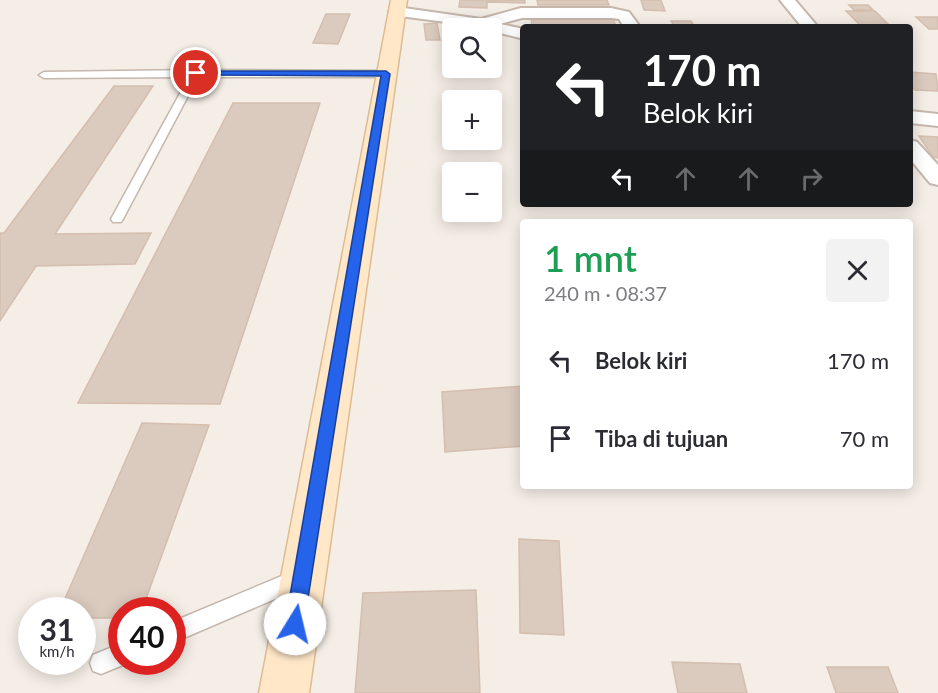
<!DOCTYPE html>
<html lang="id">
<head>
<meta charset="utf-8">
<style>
	:root { --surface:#fff; --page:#f2f2f3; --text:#2b2b33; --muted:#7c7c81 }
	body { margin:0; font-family:Lato,sans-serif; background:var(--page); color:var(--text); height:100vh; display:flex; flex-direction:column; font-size:22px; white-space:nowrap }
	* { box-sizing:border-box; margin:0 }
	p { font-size:20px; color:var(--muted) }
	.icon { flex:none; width:33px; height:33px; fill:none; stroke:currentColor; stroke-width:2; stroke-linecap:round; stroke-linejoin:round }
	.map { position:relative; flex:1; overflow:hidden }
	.drawer { position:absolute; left:520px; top:219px; width:393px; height:270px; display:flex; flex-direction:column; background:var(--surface); border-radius:6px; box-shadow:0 3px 15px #0003 }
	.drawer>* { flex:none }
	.banner { position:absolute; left:520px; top:24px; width:393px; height:183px; border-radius:6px; box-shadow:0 3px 15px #0003; background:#202124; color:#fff; overflow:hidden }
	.controls { position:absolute; left:442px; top:18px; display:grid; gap:12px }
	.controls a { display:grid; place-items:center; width:60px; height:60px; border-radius:6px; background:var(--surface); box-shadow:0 3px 15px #0003; font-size:30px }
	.speed { position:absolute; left:18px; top:597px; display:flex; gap:12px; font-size:30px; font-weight:700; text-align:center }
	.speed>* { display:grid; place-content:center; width:78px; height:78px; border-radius:50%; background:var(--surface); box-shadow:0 3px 15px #0003; line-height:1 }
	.speed small { font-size:15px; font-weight:400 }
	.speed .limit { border:9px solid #d22; background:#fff; color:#111 }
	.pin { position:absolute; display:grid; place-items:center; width:51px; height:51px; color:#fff; margin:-26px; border:3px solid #fff; border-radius:50%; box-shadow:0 2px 6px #0007 }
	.me { position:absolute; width:66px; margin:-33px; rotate:9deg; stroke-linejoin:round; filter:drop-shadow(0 0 4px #0008) }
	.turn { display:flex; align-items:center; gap:21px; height:126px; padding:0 24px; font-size:27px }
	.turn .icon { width:78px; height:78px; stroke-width:2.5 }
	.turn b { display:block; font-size:42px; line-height:51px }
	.lanes { display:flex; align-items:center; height:57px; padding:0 24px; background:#0003; justify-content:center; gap:30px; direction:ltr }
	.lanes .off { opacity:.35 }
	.round { display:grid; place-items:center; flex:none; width:63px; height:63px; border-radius:6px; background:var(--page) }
	.overview { display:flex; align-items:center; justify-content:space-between; height:102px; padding:0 24px }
	h1 { font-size:36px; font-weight:600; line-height:45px; color:#1e9e55 }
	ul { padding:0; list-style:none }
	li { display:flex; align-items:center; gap:18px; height:78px; padding:0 24px }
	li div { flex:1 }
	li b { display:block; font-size:22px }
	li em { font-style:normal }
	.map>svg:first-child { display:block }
	.building { fill:#dbcabe; stroke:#d4beae; stroke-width:1.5 }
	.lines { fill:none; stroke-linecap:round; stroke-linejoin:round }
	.lane-casing { stroke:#c5b7ac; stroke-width:3 }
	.street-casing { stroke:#c5b7ac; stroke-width:4 }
	.secondary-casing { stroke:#ddbc94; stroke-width:3 }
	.lane { fill:#fff; fill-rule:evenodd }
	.street { fill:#fff; fill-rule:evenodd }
	.secondary { fill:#ffe7c8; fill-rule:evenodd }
	.route { fill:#2563eb; stroke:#184099; stroke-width:1.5 }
</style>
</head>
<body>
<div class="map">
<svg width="938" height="693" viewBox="0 0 938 693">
	<rect width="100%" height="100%" fill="#f5eee7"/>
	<!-- building -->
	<path class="building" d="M460,0H525V3L487,2V8L459,7Z
		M537,0H607L609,5H538Z
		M641,0H661L665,11L644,10Z
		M849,5H868L873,10H854Z
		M846,11H875L891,27L861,26Z
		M326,14H350L338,44L313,43Z
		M531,14L612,15L616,27H532Z
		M916,17H938V29H929Z
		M671,21H691L695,27H675Z
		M437,23L440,40H426L424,24Z
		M910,72L936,74L938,91L915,90L910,84Z
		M114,86H153L55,234L151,233L135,264L36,266L0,321V233H4Z
		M233,103H320L220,404L78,403Z
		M919,136L938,137V158L933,157Z
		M524,386V446L445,452L442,392Z
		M142,423L209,425L142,610H122V618H82V610H60Z
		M519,539L559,541L564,635L520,633Z
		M476,590L480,693H355L363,593Z
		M672,662L740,664L747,693H678Z
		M827,667H888L898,693H836Z"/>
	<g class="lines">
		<defs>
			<path id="lane" d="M196,70L386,71L391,74L386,77H198L123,219L121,222H113L111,219L189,77L44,78L39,75L44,72Z
				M296,570L303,573L306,580L303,587L172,643V622Z
				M122,643V662H130L101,674L93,671L90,663L93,655Z"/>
			<path id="street" d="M780,0H795L818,27H802Z
				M397,7L481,19L521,8H611L629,12L640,27H624L619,19L611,18H522L500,24L524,29V39L492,31V28L392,15L389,12Z
				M910,111L938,114V126L910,123Z
				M910,140L917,142L938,165V185L930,183L910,159Z"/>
			<path id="secondary" d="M391,0H407L309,693H259Z"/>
		</defs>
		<!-- lane casing -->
		<use href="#lane" class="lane-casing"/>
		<!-- street casing -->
		<use href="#street" class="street-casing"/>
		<!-- secondary casing -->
		<use href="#secondary" class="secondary-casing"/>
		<!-- lane -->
		<use href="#lane" class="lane"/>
		<!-- street -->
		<use href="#street" class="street"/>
		<!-- secondary -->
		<use href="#secondary" class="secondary"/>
	</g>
	<!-- route -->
	<path class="route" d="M193,71H386L390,74L304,624L301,630L295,633L288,630L285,624L381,76L196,75L193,74Z"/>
</svg>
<div class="controls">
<a><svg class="icon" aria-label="search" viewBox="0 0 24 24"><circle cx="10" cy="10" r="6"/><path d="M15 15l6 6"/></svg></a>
<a>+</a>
<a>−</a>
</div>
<div class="speed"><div>31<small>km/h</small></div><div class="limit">40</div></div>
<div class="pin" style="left:196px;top:73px;background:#d93025"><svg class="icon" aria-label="arrive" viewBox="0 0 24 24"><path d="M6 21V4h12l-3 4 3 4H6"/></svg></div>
<svg class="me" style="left:295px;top:624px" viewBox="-20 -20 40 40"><circle r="19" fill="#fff"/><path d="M0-13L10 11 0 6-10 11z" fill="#2563eb"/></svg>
<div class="banner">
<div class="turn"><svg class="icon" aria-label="left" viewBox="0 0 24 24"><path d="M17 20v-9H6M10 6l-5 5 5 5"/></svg><div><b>170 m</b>Belok kiri</div></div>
<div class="lanes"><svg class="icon" aria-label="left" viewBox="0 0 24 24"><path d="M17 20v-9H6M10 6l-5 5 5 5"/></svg><svg class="icon off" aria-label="ahead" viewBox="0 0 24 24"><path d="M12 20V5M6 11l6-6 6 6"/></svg><svg class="icon off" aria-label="ahead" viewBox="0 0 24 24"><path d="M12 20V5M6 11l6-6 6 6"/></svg><svg class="icon off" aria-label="right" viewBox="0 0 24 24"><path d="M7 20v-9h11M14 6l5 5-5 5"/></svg></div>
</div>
<section class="drawer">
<div class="overview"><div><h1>1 mnt</h1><p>240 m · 08:37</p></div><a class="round"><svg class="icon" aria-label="close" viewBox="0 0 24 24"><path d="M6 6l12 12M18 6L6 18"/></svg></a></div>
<ul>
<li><svg class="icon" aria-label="left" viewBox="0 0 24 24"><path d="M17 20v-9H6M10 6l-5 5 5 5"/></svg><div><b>Belok kiri</b></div><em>170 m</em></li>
<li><svg class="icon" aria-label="arrive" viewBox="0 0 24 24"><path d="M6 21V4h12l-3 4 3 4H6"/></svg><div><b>Tiba di tujuan</b></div><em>70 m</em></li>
</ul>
</section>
</div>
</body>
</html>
